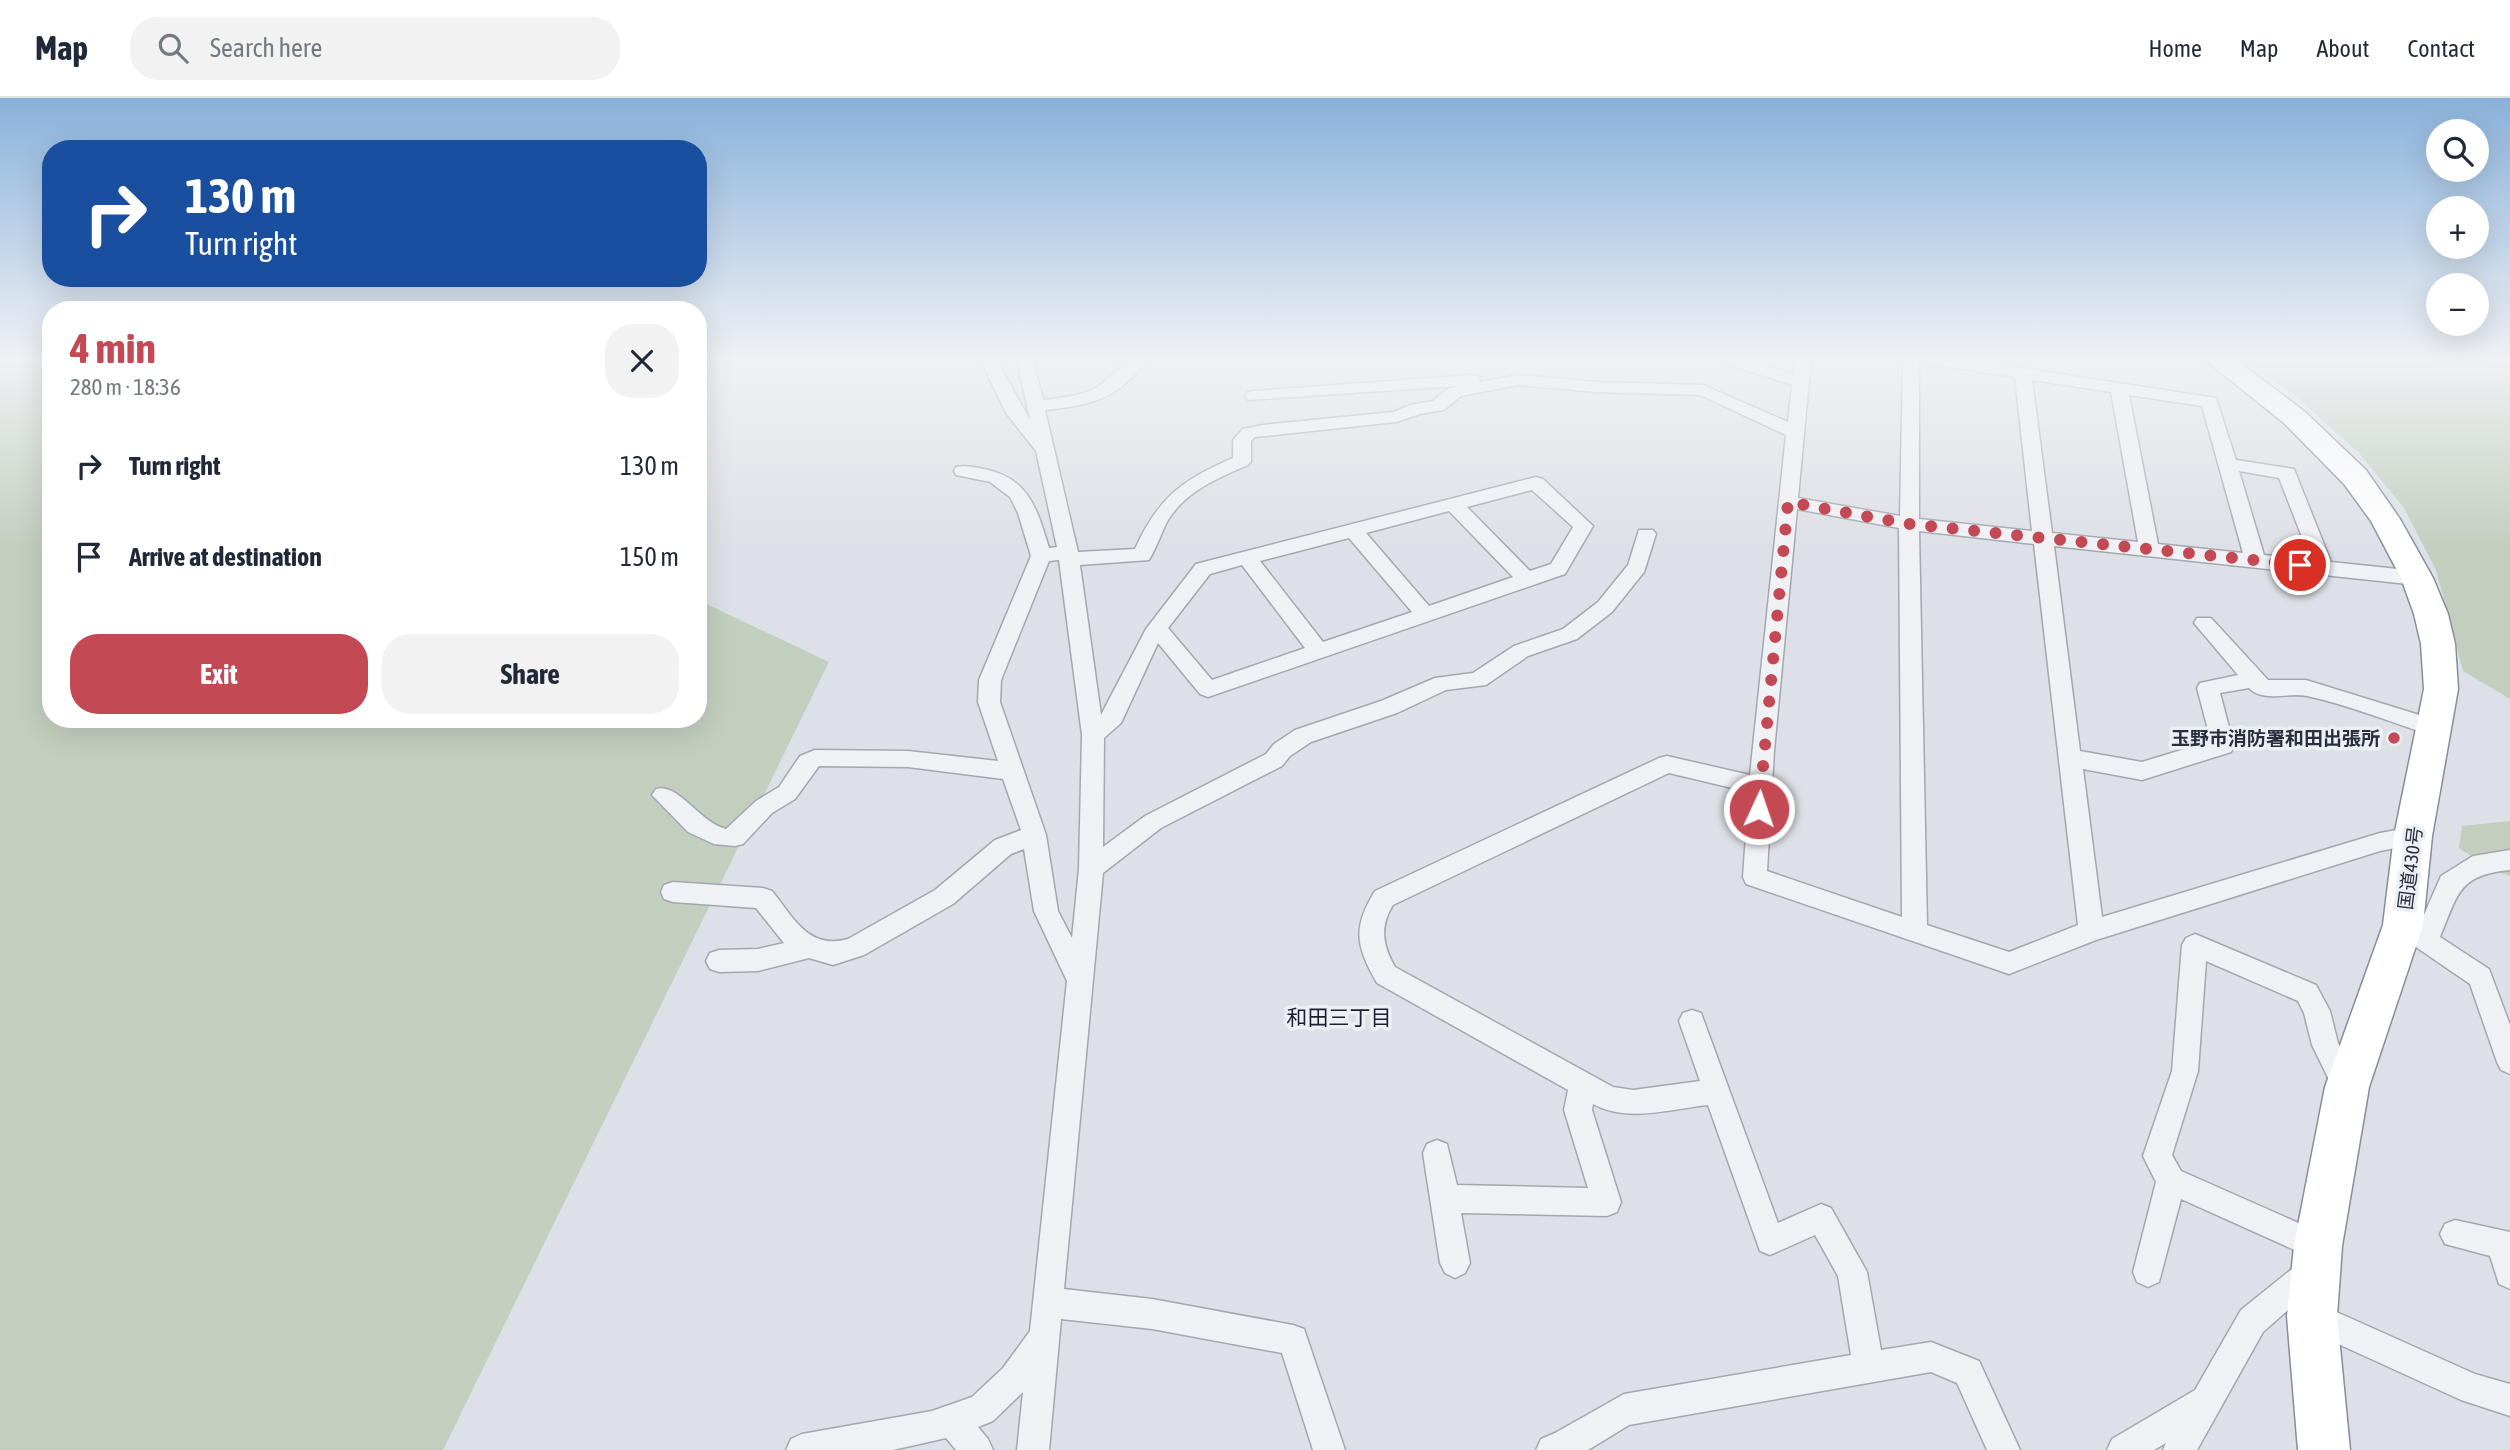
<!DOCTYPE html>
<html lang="en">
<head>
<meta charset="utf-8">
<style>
	:root { --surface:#fff; --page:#f2f2f3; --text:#1f2937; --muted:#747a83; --line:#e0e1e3; --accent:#c34a55 }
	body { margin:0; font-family:"Asap Condensed","Noto Sans JP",sans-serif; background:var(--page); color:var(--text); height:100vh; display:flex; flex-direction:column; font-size:26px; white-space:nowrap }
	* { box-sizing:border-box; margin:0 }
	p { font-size:23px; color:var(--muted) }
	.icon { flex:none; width:38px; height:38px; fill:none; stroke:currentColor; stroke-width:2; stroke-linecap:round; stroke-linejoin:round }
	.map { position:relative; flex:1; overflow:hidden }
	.details { position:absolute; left:42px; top:203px; width:665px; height:427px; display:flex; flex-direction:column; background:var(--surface); border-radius:28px; box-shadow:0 7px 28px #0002 }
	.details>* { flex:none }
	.guide { position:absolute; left:42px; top:42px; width:665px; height:147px; border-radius:28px; box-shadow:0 7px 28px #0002; background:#1a4fa0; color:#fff; overflow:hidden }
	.buttons { position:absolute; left:2426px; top:21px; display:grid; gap:14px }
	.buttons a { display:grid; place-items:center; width:63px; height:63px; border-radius:50%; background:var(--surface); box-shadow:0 7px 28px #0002; font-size:35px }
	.pin { position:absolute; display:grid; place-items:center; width:60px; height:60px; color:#fff; margin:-30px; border:4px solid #fff; border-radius:50%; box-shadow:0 2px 7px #0007 }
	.me { position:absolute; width:77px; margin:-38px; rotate:3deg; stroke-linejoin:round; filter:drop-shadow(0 0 5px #0008) }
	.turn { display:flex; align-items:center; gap:24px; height:147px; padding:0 28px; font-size:32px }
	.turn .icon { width:91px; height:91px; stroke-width:2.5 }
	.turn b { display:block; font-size:49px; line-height:60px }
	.round { display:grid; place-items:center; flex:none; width:74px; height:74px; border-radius:28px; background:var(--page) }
	.head { display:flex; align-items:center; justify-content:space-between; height:119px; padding:0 28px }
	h1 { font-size:42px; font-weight:700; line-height:52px; color:var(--accent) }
	.button { display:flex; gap:14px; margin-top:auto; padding:14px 28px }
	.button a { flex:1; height:80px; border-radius:28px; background:var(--accent); color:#fff; font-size:28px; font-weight:700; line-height:80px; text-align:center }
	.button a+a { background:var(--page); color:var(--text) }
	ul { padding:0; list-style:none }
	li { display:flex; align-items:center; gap:21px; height:91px; padding:0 28px }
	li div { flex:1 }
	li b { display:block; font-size:26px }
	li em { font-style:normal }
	header { display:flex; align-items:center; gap:42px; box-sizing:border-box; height:98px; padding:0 35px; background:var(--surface); border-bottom:2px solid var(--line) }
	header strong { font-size:33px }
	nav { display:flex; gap:38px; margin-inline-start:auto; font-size:24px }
	.search { width:490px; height:63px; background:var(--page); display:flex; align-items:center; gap:18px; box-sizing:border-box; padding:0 24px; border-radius:28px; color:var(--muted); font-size:26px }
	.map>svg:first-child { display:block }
	.green { fill:#c2cfbf }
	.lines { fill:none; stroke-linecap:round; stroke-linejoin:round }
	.minor-casing { stroke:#a3a7af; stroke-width:3 }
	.trunk-casing { stroke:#868d9b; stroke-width:3 }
	.minor { fill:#f0f1f5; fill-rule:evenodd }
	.trunk { fill:#fff; fill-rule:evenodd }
	.route { stroke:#c34a55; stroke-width:12; stroke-dasharray:0 21.6 }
	.poi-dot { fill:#c34a55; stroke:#eceff4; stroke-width:2.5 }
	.labels { text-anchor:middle; stroke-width:7; stroke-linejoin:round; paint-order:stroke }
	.poi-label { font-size:19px; font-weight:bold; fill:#282e3b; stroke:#eceff4; text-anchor:end }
	.street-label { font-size:19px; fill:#282e3b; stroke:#eceff4 }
	.neighbourhood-label { font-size:21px; fill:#1a1f2c; stroke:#eceff4 }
</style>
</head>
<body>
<header>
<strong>Map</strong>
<div class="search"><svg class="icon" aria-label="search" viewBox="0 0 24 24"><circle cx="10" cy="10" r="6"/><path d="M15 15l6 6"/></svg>Search here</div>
<nav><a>Home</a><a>Map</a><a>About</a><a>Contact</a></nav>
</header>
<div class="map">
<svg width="2510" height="1352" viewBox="0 0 2510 1352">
	<rect width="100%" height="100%" fill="#dde0e6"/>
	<!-- green -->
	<path class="green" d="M0,261H51V621H698V502L829,564L443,1352H0Z
		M2240,261H2510V601L2463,573L2436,472L2404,410L2359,355L2293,296Z
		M2510,723V778L2493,772L2459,750L2462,728Z"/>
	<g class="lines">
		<defs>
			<path id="minor" d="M980,261H996L1030,322L1017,261H1033L1043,302C1093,296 1093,295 1130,261H1148C1118,301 1093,307 1045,312L1078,454L1135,451C1158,400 1182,382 1233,360V342L1243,331L1263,327L1393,314L1410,307L1433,303L1449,290L1458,288L1248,302L1245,298L1248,294L1254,293L1473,277L1479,278L1480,284L1518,277L1597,284L1703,287L1788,324L1792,287L1724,265L1722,261H1747L1793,276L1795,261H1811L1798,400L1900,418L1903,261H1919V421L2032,433L2015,279L1930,266L1922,261H1963L2216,300L2236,362L2294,371L2331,464L2417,473L2424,475L2427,480L2424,485L2417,487L2054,448L2080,653L2142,664L2211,643L2197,590L2200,585L2238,577L2194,525L2197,520H2211L2268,582H2306L2442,624L2445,630L2442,636L2434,638C2392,625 2350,607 2307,598C2289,594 2263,605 2249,590L2220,595L2234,648L2231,654L2142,682L2083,671L2102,819L2380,735L2413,729L2421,731L2425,738L2421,745L2380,753L2096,842L2009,876L1746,786L1743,779L1749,694L1669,675L1393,807C1379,829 1383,848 1395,869L1613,989L1633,992L1700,983L1679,923L1683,915L1692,912L1701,915L1778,1125L1821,1106L1831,1110L1867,1174L1881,1252L1931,1244L1979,1263L2020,1352H1987L1957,1285L1931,1274L1629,1327L1588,1352H1536L1541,1341L1555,1335L1624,1296L1851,1257L1838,1178L1815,1137L1770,1157L1760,1153L1708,1007C1671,1011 1627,1025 1593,1006L1592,1012L1621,1104L1617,1114L1607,1118L1461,1115L1470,1165L1465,1175L1455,1180L1445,1175L1440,1165L1423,1055L1427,1046L1437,1042L1447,1046L1457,1087L1588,1090L1564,1012L1568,992L1377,885C1356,848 1352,830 1375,793L1659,660L1667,658L1750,677L1786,337L1700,297L1597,294L1518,287L1461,298L1444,312L1420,316L1396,324L1255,339L1251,343V363L1248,367C1218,380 1186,393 1168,422C1161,435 1157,449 1149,462L1080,467L1101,617L1146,531L1196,466L1536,379L1543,381L1593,428L1565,476L1208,599L1200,596L1158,545L1121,625L1104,640L1103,749L1145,718L1266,656L1274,646L1295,632L1381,603L1435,580L1473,575L1514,548L1563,531L1598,504L1628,467L1639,432H1653L1656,436L1644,474L1612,514L1577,541L1528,558L1486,587L1446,592L1397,615L1311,644L1290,658L1282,668L1161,730L1103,775L1064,1191L1152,1201L1293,1227L1304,1231L1345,1352H1313L1282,1255L1152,1231L1061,1221L1049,1352H1017L1023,1294L993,1323L978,1329L988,1341L993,1352H956L946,1340L893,1352H786L791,1341L802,1336L932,1313L972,1299L1003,1270L1030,1233L1067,883L1034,813L1024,751L1011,756L953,806L864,857L833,867L809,860L758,873L719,874L710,871L706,863L710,855L719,852L758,851L784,845L756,810L673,804L664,801L661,794L664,787L673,784L763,790L772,793C794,820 808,852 848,841L935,792L995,742L1021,732L1003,681L908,669L819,668L795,701L772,715L743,746L735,748L714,746L688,734L652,697L656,691C678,684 699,724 726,731L756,703L779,689L800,658L815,652L908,653L998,663L978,604L979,582L1031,458L1018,415L1010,399L990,384L956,377L954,373L956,369C965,367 975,369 984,371C1029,380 1037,411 1049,450L1057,449L1036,353L1006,315ZM2032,282L2111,294L2138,444L2052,435ZM2129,297L2202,308L2243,455L2158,446ZM2239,373L2279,380L2311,462L2264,457ZM1532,392L1573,429L1551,466L1530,473L1467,409ZM1797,411L1899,430L1902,819L1767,773L1774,653ZM1449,413L1513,479L1429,508L1366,435ZM1919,433L2034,446L2078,827L2009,854L1927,827ZM1349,440L1412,514L1323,544L1260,463ZM1059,462L1082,637L1079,771L1072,840L1058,813L1046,737L1000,604L1001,582L1049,463ZM1242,467L1305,550L1212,582L1168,530L1210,476Z
				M2510,752V772C2458,777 2458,796 2440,839L2489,871L2510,927V976L2501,972L2497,964L2470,886L2394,834L2391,827L2394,820L2403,817L2420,826L2441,778L2473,758Z
				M2195,836L2316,887L2330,913L2338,945L2361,989L2357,998L2347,1001L2337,998L2312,947L2304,915L2298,903L2206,863L2198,973L2172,1057L2181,1073L2328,1138L2333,1148L2328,1158L2322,1161L2327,1171L2323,1181L2263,1234L2197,1352H2163L2166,1345L2154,1352H2107L2112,1341L2195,1292L2241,1212L2308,1158L2181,1101L2159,1184L2148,1189L2137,1184L2133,1174L2156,1084L2143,1058L2172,973L2182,847L2186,840Z
				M2455,1122L2510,1134V1191L2499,1186L2490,1158L2445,1146L2440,1136L2445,1126Z
				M2312,1203L2475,1276L2510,1286V1318L2461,1302L2301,1229L2297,1218L2301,1207Z"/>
			<path id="trunk" d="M2204,261H2235L2304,313L2366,372L2400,421L2433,480L2448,516L2455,546L2458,591L2432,738L2423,827L2369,989L2342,1148L2337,1218L2350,1352H2298L2287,1218L2294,1148L2325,989L2383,827L2394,738L2424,591L2421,546L2414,516L2401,480L2371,423L2344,386L2284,325Z"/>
		</defs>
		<!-- minor casing -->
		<use href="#minor" class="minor-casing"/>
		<!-- trunk casing -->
		<use href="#trunk" class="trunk-casing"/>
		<!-- minor -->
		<use href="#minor" class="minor"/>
		<!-- trunk -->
		<use href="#trunk" class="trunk"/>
	</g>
	<!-- sky -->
	<linearGradient id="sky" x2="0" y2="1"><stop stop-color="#89b1da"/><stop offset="0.58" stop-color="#f0f1f4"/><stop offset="1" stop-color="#f0f1f4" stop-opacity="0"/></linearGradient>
	<rect width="2510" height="450" fill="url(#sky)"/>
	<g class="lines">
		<!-- route -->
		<path class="route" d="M1759,711L1788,404L1909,426L2300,467"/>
	</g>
	<!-- markers -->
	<circle class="poi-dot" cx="2394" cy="640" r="7"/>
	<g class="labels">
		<!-- poi labels -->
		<g class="poi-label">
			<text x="2380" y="647">玉野市消防署和田出張所</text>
		</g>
		<!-- street labels -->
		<g class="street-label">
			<text transform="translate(2410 770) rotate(-83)" y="7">国道430号</text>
		</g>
		<!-- neighbourhood labels -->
		<g class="neighbourhood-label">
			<text x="1339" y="927">和田三丁目</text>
		</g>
	</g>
</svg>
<div class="buttons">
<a><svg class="icon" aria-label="search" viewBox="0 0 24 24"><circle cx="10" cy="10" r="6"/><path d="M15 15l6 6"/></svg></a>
<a>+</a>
<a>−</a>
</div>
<div class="pin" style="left:2300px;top:467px;background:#d93025"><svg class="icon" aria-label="arrive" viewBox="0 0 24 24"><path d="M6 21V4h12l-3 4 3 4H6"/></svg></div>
<svg class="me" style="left:1759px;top:711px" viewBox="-20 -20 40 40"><circle r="17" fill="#c34a55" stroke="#fff" stroke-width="3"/><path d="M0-11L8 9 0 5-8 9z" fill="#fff"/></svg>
<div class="guide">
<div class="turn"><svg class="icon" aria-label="right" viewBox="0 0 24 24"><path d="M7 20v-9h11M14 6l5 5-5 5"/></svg><div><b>130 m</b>Turn right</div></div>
</div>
<section class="details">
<div class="head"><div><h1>4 min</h1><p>280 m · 18:36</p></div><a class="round"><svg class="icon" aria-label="close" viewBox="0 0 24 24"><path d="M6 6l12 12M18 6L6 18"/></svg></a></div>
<ul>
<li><svg class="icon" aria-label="right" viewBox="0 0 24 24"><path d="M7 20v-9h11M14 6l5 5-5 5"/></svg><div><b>Turn right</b></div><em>130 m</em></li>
<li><svg class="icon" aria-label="arrive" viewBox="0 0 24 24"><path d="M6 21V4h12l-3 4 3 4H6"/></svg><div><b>Arrive at destination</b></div><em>150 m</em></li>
</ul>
<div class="button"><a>Exit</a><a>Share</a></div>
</section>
</div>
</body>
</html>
